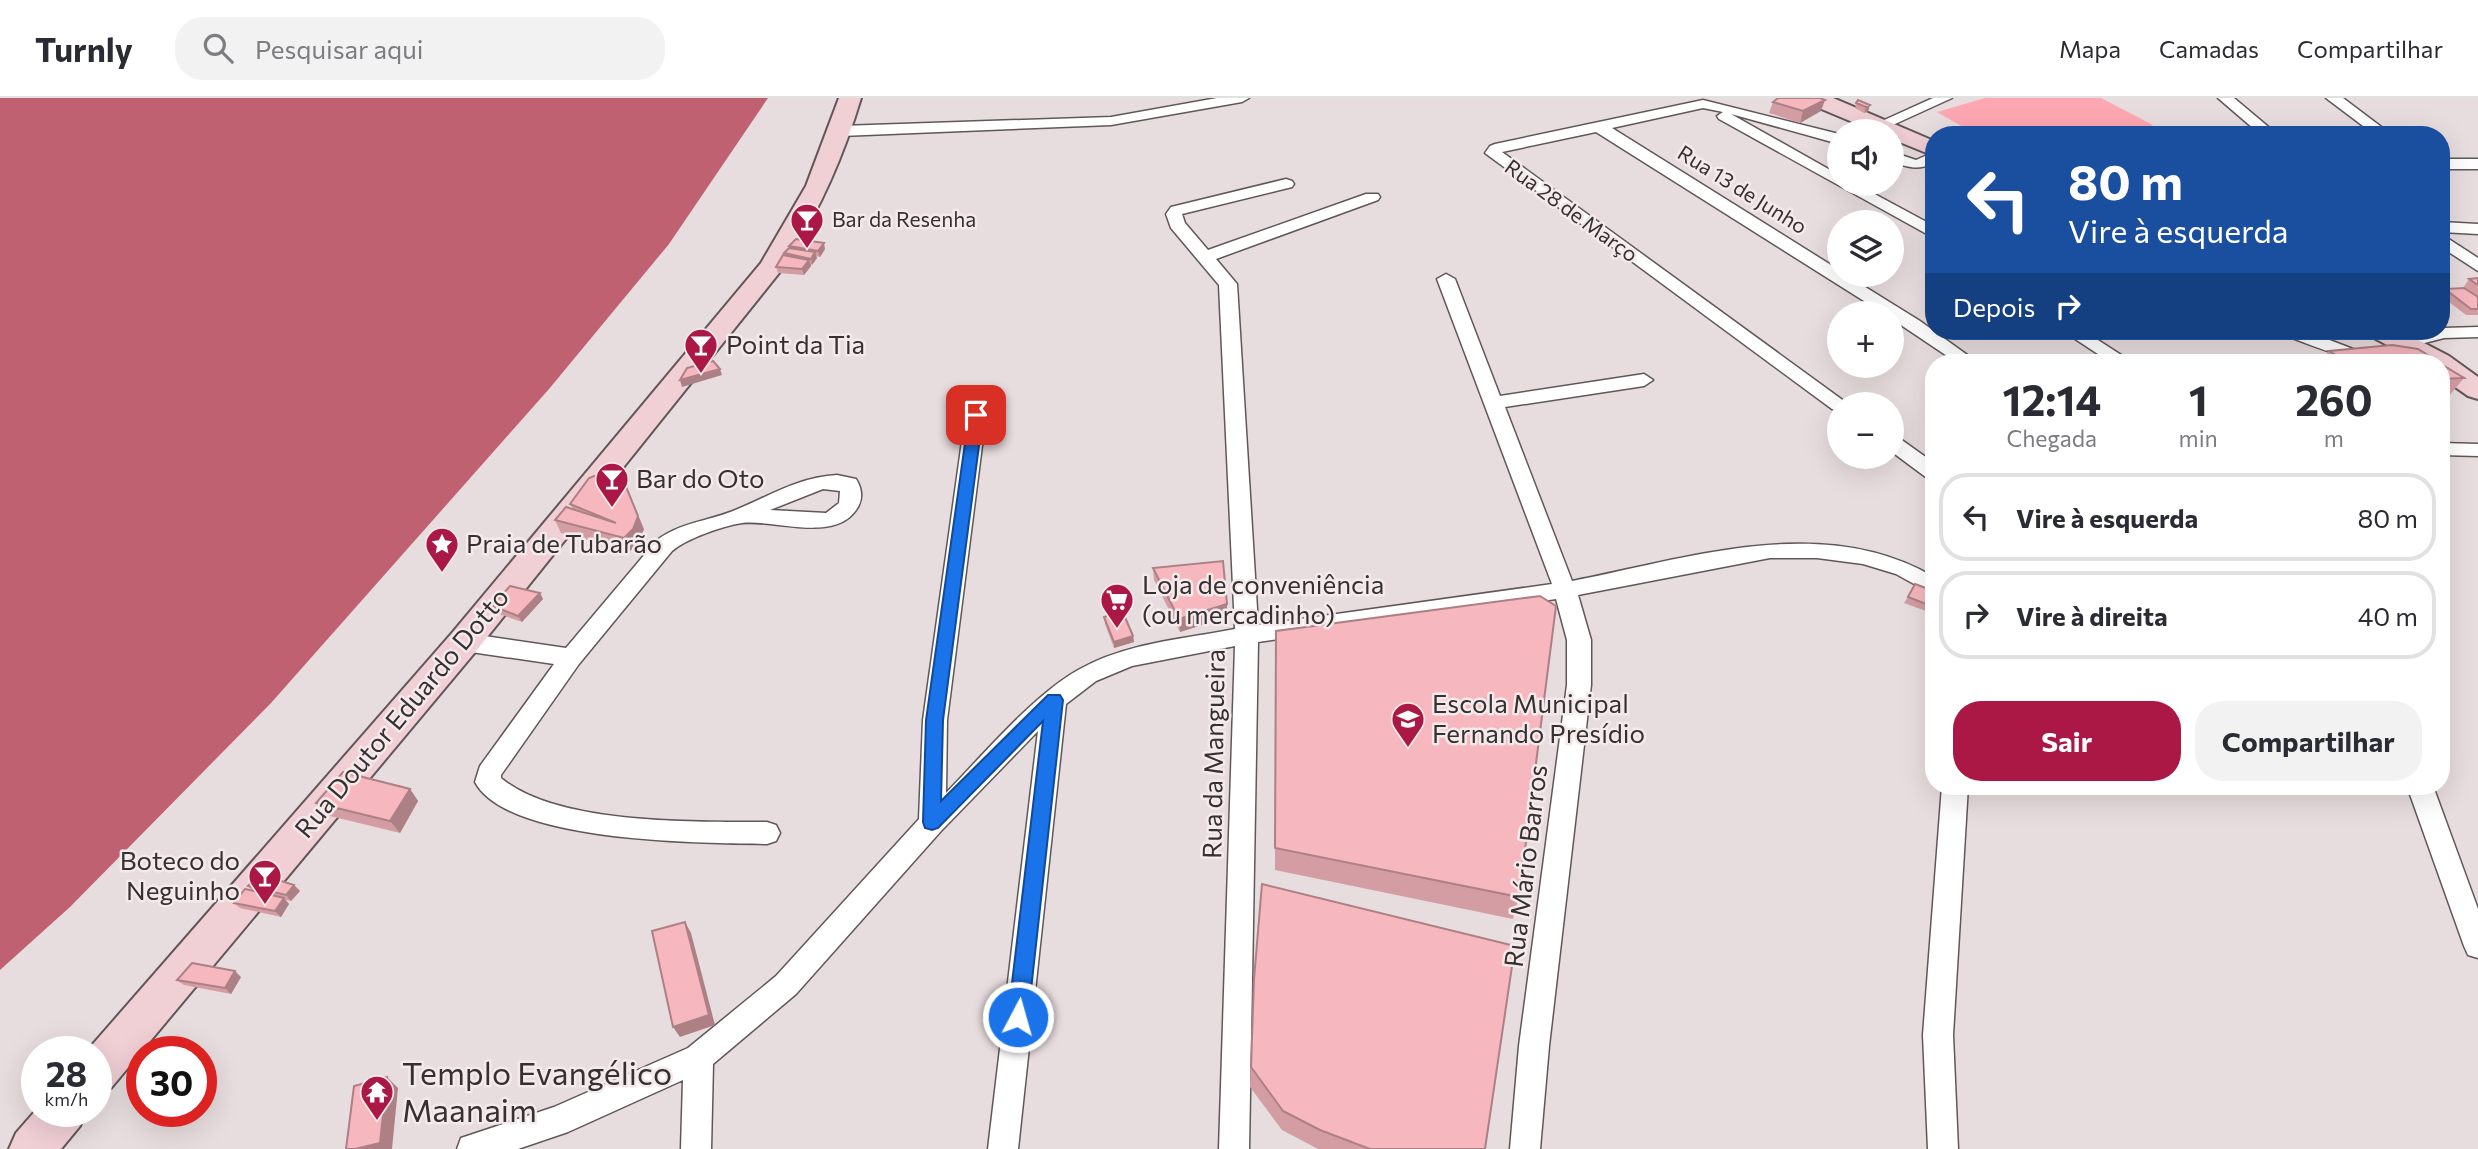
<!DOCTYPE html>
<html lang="pt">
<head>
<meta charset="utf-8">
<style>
	:root { --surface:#fff; --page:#f2f2f3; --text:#2b2b33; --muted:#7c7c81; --line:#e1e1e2; --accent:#ac1845 }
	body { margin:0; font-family:Commissioner,sans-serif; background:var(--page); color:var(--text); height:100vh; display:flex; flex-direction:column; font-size:26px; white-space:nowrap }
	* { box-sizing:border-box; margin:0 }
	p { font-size:23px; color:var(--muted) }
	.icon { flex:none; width:38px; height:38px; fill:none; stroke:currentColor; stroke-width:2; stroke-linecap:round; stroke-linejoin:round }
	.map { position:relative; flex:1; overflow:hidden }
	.sheet { position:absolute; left:1925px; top:256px; width:525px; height:441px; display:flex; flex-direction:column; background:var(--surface); border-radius:28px; box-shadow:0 7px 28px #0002 }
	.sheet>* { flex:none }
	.hud { position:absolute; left:1925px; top:28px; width:525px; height:214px; border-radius:28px; box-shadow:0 7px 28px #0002; background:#1a4fa0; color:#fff; overflow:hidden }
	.fabs { position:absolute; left:1827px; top:21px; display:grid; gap:14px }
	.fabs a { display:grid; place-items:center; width:77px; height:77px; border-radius:50%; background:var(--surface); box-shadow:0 7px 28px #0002; font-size:35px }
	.speed { position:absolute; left:21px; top:938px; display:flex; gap:14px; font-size:35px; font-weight:700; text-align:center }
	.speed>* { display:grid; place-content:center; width:91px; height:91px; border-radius:50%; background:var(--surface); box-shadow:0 7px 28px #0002; line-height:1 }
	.speed small { font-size:18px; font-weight:400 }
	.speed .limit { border:10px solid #d22; background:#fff; color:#111 }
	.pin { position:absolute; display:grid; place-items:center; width:60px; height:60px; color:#fff; margin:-30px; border-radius:14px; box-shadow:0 4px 10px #0006 }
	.me { position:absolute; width:77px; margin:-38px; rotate:6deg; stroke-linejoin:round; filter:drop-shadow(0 0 5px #0008) }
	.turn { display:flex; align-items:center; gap:24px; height:147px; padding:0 28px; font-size:32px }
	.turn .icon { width:91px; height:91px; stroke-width:2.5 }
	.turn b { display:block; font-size:49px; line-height:60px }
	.then { display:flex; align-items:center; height:66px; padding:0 28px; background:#0003; gap:14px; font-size:26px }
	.eta { display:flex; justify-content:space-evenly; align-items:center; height:119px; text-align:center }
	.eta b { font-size:42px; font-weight:700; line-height:49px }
	.action { display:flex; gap:14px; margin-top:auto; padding:14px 28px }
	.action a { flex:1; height:80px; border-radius:28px; background:var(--accent); color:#fff; font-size:28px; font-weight:700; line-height:80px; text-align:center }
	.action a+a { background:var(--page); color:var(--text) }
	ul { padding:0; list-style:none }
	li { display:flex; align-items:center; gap:21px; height:88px; margin:0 14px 10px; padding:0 14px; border:4px solid var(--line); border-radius:28px }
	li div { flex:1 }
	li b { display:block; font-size:26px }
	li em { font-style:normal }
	header { display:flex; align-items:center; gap:42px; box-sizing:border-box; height:98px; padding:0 35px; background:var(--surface); border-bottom:2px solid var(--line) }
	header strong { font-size:33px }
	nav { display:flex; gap:38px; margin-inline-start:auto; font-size:24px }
	.search { width:490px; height:63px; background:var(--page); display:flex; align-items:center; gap:18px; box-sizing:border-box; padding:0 24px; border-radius:28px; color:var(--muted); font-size:26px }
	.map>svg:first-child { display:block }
	.green { fill:#fda7b2 }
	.water { fill:#c06171 }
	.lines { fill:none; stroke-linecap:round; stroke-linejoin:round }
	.street-casing { stroke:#615758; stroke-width:3 }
	.secondary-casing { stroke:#615758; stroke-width:4 }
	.street { fill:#fff; fill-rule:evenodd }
	.secondary { fill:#f0cfd5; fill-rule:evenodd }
	.wall { fill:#d49da3 }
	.shaded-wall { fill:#ac8085 }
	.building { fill:#f6b7be; stroke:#ac8085; stroke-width:2 }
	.route { fill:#1a73e8; stroke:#114b97; stroke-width:2 }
	.labels { text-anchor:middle; stroke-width:5; stroke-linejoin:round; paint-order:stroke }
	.far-street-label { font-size:21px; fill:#353131; stroke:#f5eaeb }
	.far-poi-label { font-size:21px; fill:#353131; stroke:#f5eaeb; text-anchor:start }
	.poi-label { font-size:26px; fill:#353131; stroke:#f5eaeb; text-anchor:start }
	.street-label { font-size:26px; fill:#353131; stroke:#f5eaeb }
	.near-poi-label { font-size:32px; fill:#353131; stroke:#f5eaeb; text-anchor:start }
</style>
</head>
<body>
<header>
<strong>Turnly</strong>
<div class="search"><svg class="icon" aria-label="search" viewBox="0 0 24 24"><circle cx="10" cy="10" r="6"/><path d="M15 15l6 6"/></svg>Pesquisar aqui</div>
<nav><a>Mapa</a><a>Camadas</a><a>Compartilhar</a></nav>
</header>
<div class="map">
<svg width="2478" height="1051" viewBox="0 0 2478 1051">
	<rect width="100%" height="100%" fill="#e8ddde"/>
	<!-- green -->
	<path class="green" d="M1985,0H2101L2153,27L2124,37H1977L1937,14Z"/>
	<!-- water -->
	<path class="water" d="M0,0H768L669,146L549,291L271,605L70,809L0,872Z"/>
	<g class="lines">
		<defs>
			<path id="street" d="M1217,0H1249L1242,4L1111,27L841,38L833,33L841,28L1111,19Z
				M1933,0H1952L1884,31L1879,33L1871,28Z
				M2218,0H2234L2278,37H2261Z
				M2326,0H2343L2392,37H2375Z
				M1703,2L1839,36V46L1731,16L1839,77V86H1856L1934,128V140L1719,21L1717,18L1723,14L1703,10L1612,30L1839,172V177H1846L1920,223L1977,264H1956L1892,221V215H1883L1596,34L1502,54L1848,306H1839V313L1832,311L1485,55L1490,48L1495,46Z
				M1892,54L1916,62L1934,54V65C1917,73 1909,69 1892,64Z
				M2441,61H2478V71H2441Z
				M1286,81L1292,83L1294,86L1292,89L1182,116L1185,125L1208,152L1366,96H1378L1380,99L1378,102L1216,161L1237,186L1258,527L1552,486L1437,181L1446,176L1455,181L1500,298L1644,276L1653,282L1644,288L1505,309L1572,483C1689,460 1824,414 1934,479V497L1896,476L1863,466L1817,460H1770L1578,497L1591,542V587L1549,948L1540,1051H1510L1519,948L1567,587V542L1556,501L1258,544L1249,1051H1219L1235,548L1132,568L1096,583L1066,606L1018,1051H988L1038,633L941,733L796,896L713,966L711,1051H681L683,982L568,1034L518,1051H457L461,1040L554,1009L688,950L776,878L919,721L923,622L969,293L972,289H986L989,293L947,622L946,695C983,657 1034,596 1080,571C1126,545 1184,541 1235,531L1219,187L1171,130L1166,116L1171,109Z
				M2441,124L2478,126V136L2441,134Z
				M2441,136L2478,160V173L2441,149Z
				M2478,229V239L2444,240L2405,250L2396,244L2399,240L2441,233L2444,230Z
				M2063,233H2084L2132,264H2110Z
				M2281,233H2306L2353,251L2397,260L2399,264C2355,266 2324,252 2284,237Z
				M1892,339L1899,340L1934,365V382L1927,380L1892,354Z
				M2441,345L2478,346V358L2441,357Z
				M837,377L856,381C861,389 863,398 859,407C839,447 776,421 742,425C722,428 686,441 672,453L579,566L501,677V680C557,727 695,724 767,724L776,727L780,735L776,743L767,746C704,745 507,745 475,684L480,668L554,566L464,553L456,550L452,544L456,538L464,535L566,550L656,443C678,425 708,423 733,413C768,399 798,379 837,377ZM823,391L840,393L839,405L826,415L770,412Z
				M1942,688H1968L1953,937L1958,1051H1928L1923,937Z
				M2407,688H2433L2478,811V860L2468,857L2464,848Z"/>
			<path id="secondary" d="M839,0H861C842,63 816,121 779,175L476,553L111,990L96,996V954H86L452,535L761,165L806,88Z
				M1804,0H1833L1934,43V58L1892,41V33H1874L1807,5Z
				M2368,233H2401L2449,258L2478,279V301L2468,298L2441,279V264H2419L2372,239Z
				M37,1011V1013H86L80,1028L61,1051H9L16,1035Z"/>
		</defs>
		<!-- street casing -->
		<use href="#street" class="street-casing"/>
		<!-- secondary casing -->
		<use href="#secondary" class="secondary-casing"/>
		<!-- street -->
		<use href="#street" class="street"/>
		<!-- secondary -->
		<use href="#secondary" class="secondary"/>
	</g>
	<!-- wall -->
	<path class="wall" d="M1858,2L1870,7L1868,13L1864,15L1855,10Z
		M1773,4L1821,13L1800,25L1769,15Z
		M789,148L825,151L820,159L816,158L817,160L812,167L811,166V168L804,177L778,175L776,169L785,157L784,155L790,150Z
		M2478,180V217H2466L2441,198V196L2445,191L2463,190L2469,181Z
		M2329,253L2439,264H2321Z
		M2441,266L2464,280L2449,298L2441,299Z
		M570,406L644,431L639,443L630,453L561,435L555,422L573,411Z
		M1153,470L1227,506V519L1180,534L1154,482Z
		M1934,493V516L1904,505L1908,499Z
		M540,495L543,501L522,524L496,515L492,508Z
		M1111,508L1133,538L1134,544L1114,550L1105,526L1104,519L1112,517Z
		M1276,533L1519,799L1513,821L1275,772Z
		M410,691L418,703L400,735L326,717L316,705Z
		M294,787L300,793L291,803L285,802L289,806L281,819L240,810L234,805L251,792L248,788Z
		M241,879L231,896L184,887L177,882Z
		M1254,881L1485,1051H1318L1282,1032L1250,989Z"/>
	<!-- shaded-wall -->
	<path class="shaded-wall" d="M1825,2L1821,13L1800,25L1803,13Z
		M1870,7L1868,13L1864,15L1866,9Z
		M824,145L825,151L820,159L818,153Z
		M815,154L817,160L812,167L811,161Z
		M809,162L811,168L804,177L802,171Z
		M720,271L722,277L682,289L680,282Z
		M623,381L644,431L639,443L630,453L624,440Z
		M540,495L543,501L522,524L518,518Z
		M1227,506V519L1180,534L1179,521Z
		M1133,538L1134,544L1114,550V544Z
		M410,691L418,703L400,735L390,723Z
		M294,787L300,793L291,803L286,797Z
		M284,800L289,806L281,819L275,813Z
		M685,824L691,835L715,927L680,939L673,929Z
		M235,873L241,879L231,896L225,890Z
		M387,979L398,990L392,1051H355Z"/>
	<!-- building -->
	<path class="building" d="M1778,0H1820L1825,2L1803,13L1773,4Z
		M1858,2L1870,7L1866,9L1856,5Z
		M796,141L824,145L818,153L789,148Z
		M789,150L815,154L811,161L784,155Z
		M783,157L809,162L802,171L776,169Z
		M2478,180V187L2469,181Z
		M2464,190L2478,199V211H2471L2445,191Z
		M2392,247L2418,251L2439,264H2348L2329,253Z
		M713,263L720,271L680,282L687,270Z
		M2441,266L2464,280L2441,281Z
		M618,369L638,418L633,431L624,440L555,422L566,409L616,425L570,406L589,380Z
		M1223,463L1227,506L1179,521L1153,470Z
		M1915,486L1934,493V509L1908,499Z
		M510,488L540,495L518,518L492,508Z
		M1540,498L1556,508L1519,799L1275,750L1276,533Z
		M1119,505L1133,538L1114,544L1104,519L1113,516L1111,508Z
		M343,674L410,691L390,723L316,705Z
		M259,776L294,787L286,797L248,788Z
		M1262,786L1515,848L1485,1051H1370L1320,1032L1283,1013L1251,969L1254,881Z
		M245,791L284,800L275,813L234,805Z
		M685,824L709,917L673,929L652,833Z
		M192,865L235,873L225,890L177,882Z
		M387,979L380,1045L355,1051H346L354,988Z"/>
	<!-- route -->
	<path class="route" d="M976,313L983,317L943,622L941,703L1048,597H1060L1063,602L1028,919L1025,925L1018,928L1011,925L1008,919L1043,623L938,730L932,732L925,730L923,724L926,622L969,317Z"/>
	<!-- icons -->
	<defs>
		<symbol id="bar-pin" viewBox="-11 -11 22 30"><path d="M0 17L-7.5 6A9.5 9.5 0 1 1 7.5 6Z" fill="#ac1845" stroke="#f5eaeb"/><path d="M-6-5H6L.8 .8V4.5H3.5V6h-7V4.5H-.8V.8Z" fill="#fff"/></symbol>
		<symbol id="sight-pin" viewBox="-11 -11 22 30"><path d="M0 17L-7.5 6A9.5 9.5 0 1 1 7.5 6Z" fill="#ac1845" stroke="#f5eaeb"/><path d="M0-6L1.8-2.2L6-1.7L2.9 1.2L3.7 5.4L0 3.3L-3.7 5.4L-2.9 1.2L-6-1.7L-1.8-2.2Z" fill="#fff"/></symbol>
		<symbol id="supermarket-pin" viewBox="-11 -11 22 30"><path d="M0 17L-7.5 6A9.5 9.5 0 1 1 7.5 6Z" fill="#ac1845" stroke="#f5eaeb"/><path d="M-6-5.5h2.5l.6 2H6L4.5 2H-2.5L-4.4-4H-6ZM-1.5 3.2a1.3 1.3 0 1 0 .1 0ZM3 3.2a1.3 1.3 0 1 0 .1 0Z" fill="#fff"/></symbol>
		<symbol id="school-pin" viewBox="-11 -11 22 30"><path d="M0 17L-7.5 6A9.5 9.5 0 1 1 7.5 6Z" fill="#ac1845" stroke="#f5eaeb"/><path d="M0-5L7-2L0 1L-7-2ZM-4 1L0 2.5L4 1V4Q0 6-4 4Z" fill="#fff"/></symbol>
		<symbol id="temple-pin" viewBox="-11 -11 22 30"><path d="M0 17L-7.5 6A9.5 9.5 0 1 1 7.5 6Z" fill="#ac1845" stroke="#f5eaeb"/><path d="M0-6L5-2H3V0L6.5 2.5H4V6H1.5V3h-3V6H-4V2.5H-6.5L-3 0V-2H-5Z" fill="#fff"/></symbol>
	</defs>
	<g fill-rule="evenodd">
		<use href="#bar-pin" x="788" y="103" width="38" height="52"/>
		<use href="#bar-pin" x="682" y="228" width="38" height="52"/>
		<use href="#bar-pin" x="593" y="362" width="38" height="52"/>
		<use href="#sight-pin" x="423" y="427" width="38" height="52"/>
		<use href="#supermarket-pin" x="1098" y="483" width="38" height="52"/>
		<use href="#school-pin" x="1389" y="602" width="38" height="52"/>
		<use href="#bar-pin" x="246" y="759" width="38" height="52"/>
		<use href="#temple-pin" x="358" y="975" width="38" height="52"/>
	</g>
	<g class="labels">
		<!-- far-street labels -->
		<g class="far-street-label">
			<text transform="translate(1742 92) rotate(32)" y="7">Rua 13 de Junho</text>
			<text transform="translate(1571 113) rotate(36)" y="7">Rua 28 de Março</text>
		</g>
		<!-- far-poi labels -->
		<g class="far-poi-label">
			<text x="832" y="129">Bar da Resenha</text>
		</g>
		<!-- poi labels -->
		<g class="poi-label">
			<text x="726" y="256">Point da Tia</text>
			<text x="636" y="390">Bar do Oto</text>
			<text x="466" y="455">Praia de Tubarão</text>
			<text x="1142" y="496">Loja de conveniência<tspan x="1142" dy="30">(ou mercadinho)</tspan></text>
			<text x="1432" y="615">Escola Municipal<tspan x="1432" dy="30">Fernando Presídio</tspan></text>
			<text x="240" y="772" text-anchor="end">Boteco do<tspan x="240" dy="30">Neguinho</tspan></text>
		</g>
		<!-- street labels -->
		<g class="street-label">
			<text transform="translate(402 615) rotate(-50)" y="9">Rua Doutor Eduardo Dotto</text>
			<text transform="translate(1214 656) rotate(-89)" y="9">Rua da Mangueira</text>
			<text transform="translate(1526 768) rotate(-83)" y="9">Rua Mário Barros</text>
		</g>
		<!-- near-poi labels -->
		<g class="near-poi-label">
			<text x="402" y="987">Templo Evangélico<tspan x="402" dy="37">Maanaim</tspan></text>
		</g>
	</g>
</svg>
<div class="fabs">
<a><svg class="icon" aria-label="sound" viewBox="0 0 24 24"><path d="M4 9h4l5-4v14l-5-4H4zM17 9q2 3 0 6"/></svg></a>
<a><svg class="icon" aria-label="layers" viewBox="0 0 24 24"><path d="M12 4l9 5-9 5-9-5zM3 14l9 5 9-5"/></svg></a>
<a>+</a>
<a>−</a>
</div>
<div class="speed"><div>28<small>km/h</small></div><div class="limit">30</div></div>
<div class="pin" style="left:976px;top:317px;background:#d93025"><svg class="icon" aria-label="arrive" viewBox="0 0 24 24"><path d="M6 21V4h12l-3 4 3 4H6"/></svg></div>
<svg class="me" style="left:1018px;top:919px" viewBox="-20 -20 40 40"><circle r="17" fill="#1a73e8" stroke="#fff" stroke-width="3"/><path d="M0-11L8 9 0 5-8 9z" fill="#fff"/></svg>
<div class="hud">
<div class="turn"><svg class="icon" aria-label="left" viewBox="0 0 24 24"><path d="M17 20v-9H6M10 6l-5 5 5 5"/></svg><div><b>80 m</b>Vire à esquerda</div></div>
<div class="then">Depois<svg class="icon" aria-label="right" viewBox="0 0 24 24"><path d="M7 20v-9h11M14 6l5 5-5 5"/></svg></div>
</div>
<section class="sheet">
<div class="eta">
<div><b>12:14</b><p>Chegada</p></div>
<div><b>1</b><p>min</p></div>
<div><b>260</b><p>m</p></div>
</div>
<ul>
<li><svg class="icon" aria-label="left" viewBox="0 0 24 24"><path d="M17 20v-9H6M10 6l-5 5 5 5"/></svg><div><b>Vire à esquerda</b></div><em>80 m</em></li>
<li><svg class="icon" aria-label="right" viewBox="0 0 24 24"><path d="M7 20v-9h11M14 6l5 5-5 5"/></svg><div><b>Vire à direita</b></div><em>40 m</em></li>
</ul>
<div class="action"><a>Sair</a><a>Compartilhar</a></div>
</section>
</div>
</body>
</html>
